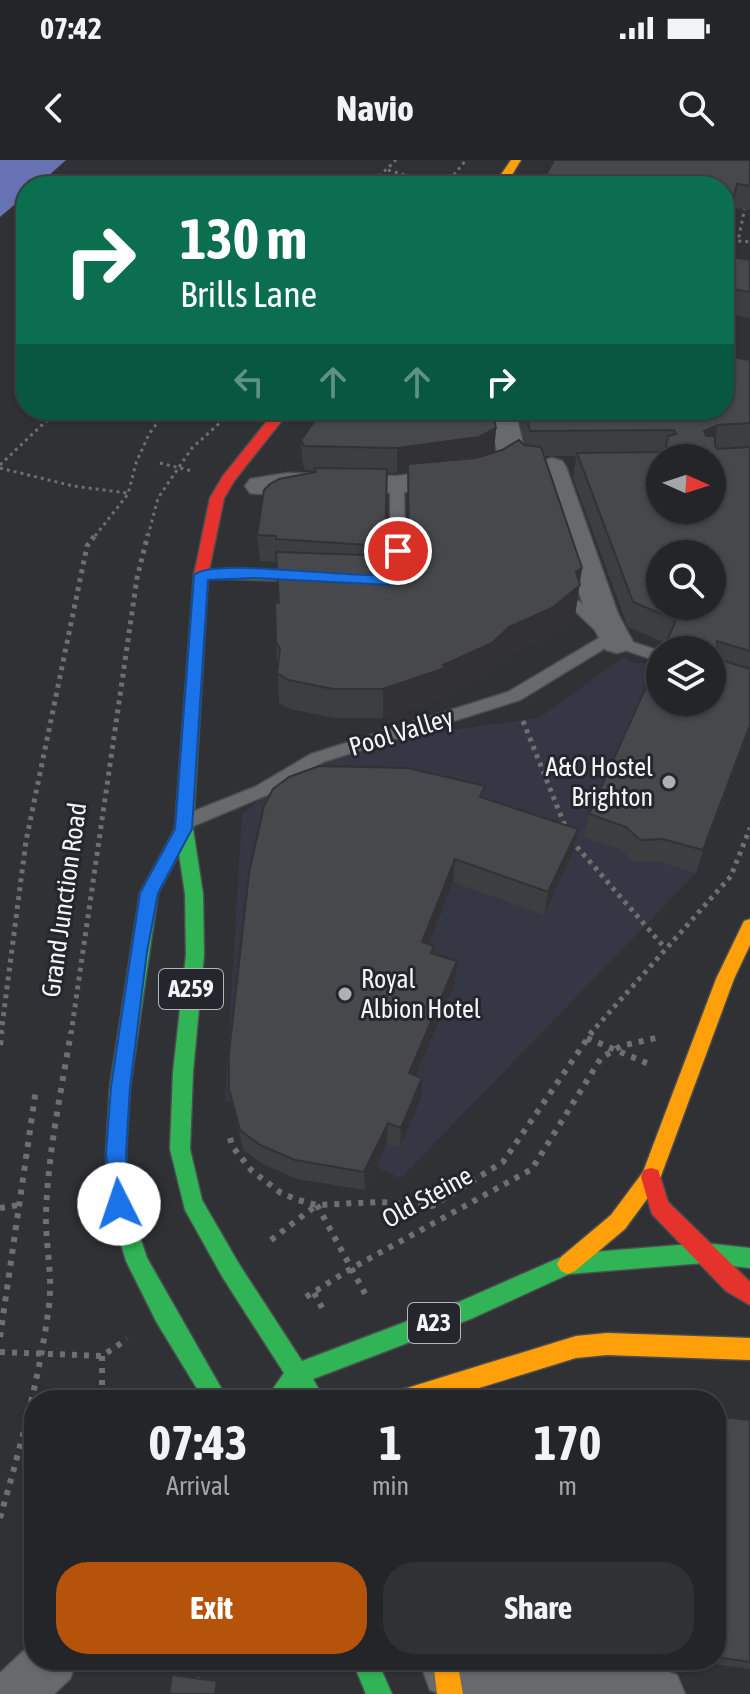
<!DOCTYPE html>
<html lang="en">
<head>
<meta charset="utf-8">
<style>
	:root { --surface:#242528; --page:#303134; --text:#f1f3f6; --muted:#a3a5a8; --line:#414245; --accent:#b45309 }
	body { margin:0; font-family:"Asap Condensed",sans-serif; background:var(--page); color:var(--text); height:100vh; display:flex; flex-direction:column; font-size:30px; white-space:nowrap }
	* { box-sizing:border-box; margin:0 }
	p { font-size:26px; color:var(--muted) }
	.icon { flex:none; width:44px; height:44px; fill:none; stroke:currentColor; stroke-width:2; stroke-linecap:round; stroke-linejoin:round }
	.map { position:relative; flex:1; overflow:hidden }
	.details { position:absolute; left:24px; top:1230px; width:702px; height:280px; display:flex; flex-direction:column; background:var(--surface); border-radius:32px; box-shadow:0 2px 6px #0004,0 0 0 2px var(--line) }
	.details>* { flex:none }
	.hud { position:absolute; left:16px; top:16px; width:718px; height:244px; border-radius:32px; box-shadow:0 2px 6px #0004,0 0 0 2px var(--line); background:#0b6e4f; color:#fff; overflow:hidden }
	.needle { width:52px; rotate:93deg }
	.buttons { position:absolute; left:646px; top:284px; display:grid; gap:16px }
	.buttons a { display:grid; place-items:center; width:80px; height:80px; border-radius:50%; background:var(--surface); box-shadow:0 2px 6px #0004,0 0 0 2px var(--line); font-size:40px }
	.pin { position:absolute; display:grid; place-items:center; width:68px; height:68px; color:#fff; margin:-34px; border:4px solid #fff; border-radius:50%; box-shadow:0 2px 8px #0007 }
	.me { position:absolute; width:88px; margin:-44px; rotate:356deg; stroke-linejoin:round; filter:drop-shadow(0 0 6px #0008) }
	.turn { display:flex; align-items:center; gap:28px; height:168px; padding:0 32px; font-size:36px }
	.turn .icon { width:104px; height:104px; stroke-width:2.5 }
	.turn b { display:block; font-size:56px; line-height:68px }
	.lanes { display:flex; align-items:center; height:76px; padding:0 32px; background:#0003; justify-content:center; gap:40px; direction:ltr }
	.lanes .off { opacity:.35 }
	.eta { display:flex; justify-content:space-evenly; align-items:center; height:136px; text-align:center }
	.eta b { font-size:48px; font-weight:700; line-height:56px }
	.cta { display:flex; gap:16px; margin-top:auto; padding:16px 32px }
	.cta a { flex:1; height:92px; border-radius:32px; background:var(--accent); color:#fff; font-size:32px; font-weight:700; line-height:92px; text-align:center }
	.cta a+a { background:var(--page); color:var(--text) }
	.status { display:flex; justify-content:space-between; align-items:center; height:56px; padding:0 40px; background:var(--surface); direction:ltr }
	.status svg { height:22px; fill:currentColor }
	header { display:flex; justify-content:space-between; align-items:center; height:104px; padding:0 32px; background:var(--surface); font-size:36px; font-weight:700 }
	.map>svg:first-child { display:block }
	.built { fill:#353844 }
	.water { fill:#6873b3 }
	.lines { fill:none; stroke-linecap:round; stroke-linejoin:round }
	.lane-casing { stroke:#4c4d4f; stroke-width:3 }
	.street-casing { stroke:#4c4d4f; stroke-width:3 }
	.fast-casing { stroke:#4c4d4f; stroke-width:3 }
	.slow-casing { stroke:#4c4d4f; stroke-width:3 }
	.jam-casing { stroke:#4c4d4f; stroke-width:3 }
	.path-far2 { stroke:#6f6f71; stroke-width:3; stroke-dasharray:3 4; stroke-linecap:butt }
	.path-far1 { stroke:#6f6f71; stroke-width:5; stroke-dasharray:4 5; stroke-linecap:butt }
	.path { stroke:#6f6f71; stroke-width:6; stroke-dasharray:5 7; stroke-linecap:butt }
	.lane { fill:#68696b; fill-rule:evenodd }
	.street { fill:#68696b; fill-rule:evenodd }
	.fast { fill:#30b455; fill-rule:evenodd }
	.slow { fill:#ff9f0a; fill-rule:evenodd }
	.jam { fill:#e5322d; fill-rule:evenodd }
	.wall { fill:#3d3e40; fill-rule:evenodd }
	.shaded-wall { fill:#323234 }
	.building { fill:#47484b; stroke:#323234; stroke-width:2; fill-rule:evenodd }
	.route { fill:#1a73e8; stroke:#114b97; stroke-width:2 }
	.poi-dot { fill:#afb0b4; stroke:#25262d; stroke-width:3 }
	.labels { text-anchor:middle; stroke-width:6; stroke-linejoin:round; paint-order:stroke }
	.shield { fill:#25262d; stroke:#b5b6bb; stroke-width:2 }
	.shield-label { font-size:24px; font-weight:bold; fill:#f3f4f8 }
	.street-label { font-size:26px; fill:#f3f4f8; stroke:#25262d }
	.poi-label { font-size:26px; fill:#f3f4f8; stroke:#25262d; text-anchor:end }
</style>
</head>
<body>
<div class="status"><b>07:42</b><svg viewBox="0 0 49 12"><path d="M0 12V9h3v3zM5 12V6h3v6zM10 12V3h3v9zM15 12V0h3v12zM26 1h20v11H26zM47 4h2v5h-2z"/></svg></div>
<header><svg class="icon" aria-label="back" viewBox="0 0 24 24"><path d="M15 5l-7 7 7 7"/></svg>Navio<svg class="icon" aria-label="search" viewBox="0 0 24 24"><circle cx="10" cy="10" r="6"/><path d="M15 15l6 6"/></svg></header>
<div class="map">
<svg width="750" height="1534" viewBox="0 0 750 1534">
	<rect width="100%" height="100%" fill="#303135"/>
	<!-- built -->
	<path class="built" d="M625,496L632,503L660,504V542H712L750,538L696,713L401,1018L225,940L242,654L326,587L539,558Z"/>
	<!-- water -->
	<path class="water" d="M0,0H66L37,26H26V35L0,57Z"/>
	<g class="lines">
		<defs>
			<path id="lane" d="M397,321L404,325L405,414L395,422L388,417L391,413L390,325Z
				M201,410L299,411L306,416L299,421L196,418V412Z
				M579,441L608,465V473H598L574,450V442Z
				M617,477L660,491V502L616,487H607L520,540L323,602L267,635L191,667H179L176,662L179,657L255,627L311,594L508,532L599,478Z"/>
			<path id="street" d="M487,250H515L526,296L522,302L512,305L502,302L498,296Z
				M552,298L562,301L566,307L618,454L633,482L628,490L617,493L606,490L586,454L538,307L542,301Z
				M459,307L469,310L474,316L469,322C411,338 353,332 293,331C278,331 265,336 250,333L245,326L250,319L288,313L397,316Z
				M34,1481V1500H77L70,1519L54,1534H0V1513Z
				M427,1500C498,1500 614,1489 677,1515L685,1534H441L430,1530L423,1511Z"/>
			<path id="fast" d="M201,410L208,415L193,669L203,734L204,795L193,912L190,989L202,1040L239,1104L302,1201L461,1141L568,1094L704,1083L750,1088V1108L704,1103L569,1114L473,1158L313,1219L325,1240H301L296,1233L290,1240H265L284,1213L223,1118L185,1050L170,989L173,912L186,795L185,734L179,694L158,733L130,927L126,993L129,1044L147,1098L228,1240H204L157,1163L126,1101L109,1044L106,993L110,927L140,733L175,669L194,415Z
				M352,1500H377L392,1534H366Z"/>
			<path id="slow" d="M511,0H521L505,26H493Z
				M750,759V785L734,819L658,1024L625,1069L575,1111L568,1114L561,1111L557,1104L561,1097L611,1055L643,1012L716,819L744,761Z
				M607,1173L750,1178V1200L607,1195L576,1198L440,1240H393L396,1232L404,1229L576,1176Z
				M433,1500H457L463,1534H437Z"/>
			<path id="jam" d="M276,250H290L234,321L224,338L208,415L201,420L196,418L194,415L210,338L223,316Z
				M651,1008L658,1010L668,1042L750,1122V1145L726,1131L652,1054L641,1017L644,1010Z"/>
		</defs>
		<!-- lane casing -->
		<use href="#lane" class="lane-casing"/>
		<!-- street casing -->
		<use href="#street" class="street-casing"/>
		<!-- fast casing -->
		<use href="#fast" class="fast-casing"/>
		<!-- slow casing -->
		<use href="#slow" class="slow-casing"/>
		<!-- jam casing -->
		<use href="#jam" class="jam-casing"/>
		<!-- path-far2 -->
		<path class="path-far2" d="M388,10L415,18
			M369,26L396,0
			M445,26L466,0
			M745,47L738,81L750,82
			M160,303L192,311
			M0,305L45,262L69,250
			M0,308L73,326L127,333
			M95,376L128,334L136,303L149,274L167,250
			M148,376L158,338L192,288L233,251"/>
		<!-- path-far1 -->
		<path class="path-far1" d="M523,561L567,671
			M571,680L665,788
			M1,874L26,681L87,386L96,374
			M71,874L137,418L148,374
			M590,874L731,716L750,668"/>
		<!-- path -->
		<path class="path" d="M587,878L649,904
			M0,885L2,872
			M230,978L232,986L252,1011L281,1033L298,1040L317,1045L380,1042L432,1046L503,1002L592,872
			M317,1045L368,1139
			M0,1048L19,1045
			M271,1080L317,1045
			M314,1133L325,1153
			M306,1137L352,1108L532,1009L601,898L621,886L656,878
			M0,1177L36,929
			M0,1192L102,1196L127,1179
			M102,1196V1240
			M0,1358C20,1288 40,1217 49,1145C53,1114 45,1084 46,1053C48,993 61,932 71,872
			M195,1534L205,1500"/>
		<!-- lane -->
		<use href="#lane" class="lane"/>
		<!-- street -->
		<use href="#street" class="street"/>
		<!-- fast -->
		<use href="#fast" class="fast"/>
		<!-- slow -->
		<use href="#slow" class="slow"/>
		<!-- jam -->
		<use href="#jam" class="jam"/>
	</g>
	<!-- wall -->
	<path class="wall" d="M554,0H750V50L732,48Z
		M724,96L750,100V158L724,153Z
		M750,200V568L696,713L656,701L634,702L620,689L584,677L589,654L666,483L628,467L573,318L576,296H544L582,408L575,455L548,478L506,497L489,513L444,533L443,538L383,558H334L290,549L279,543L276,481L279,443L277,402L260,401L257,375L314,312V311L305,310L303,304L301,280L496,268L494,293L525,285L517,250H724ZM408,312V385L397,396L385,395L387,313Z
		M483,639L573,692L544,755L453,722L429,784L433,794L455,823L416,916L421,938L400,987L387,983L365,1030L297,1019L263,1004L243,990L229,929Z
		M716,1256L750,1260V1509L684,1500H716Z"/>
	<!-- shaded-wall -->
	<path class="shaded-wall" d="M718,265L712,290L699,295L704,271Z
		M496,268L494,293L477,302L397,313V288Z
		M582,408L575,455L548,478L506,497L489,513L444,533L443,538L383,558V529L509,467L576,412Z
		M750,565V568L696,713L703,690Z
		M578,669L573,692L544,755L548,732Z
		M455,699L453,722L421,804L422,782Z
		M457,801L455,823L408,934L409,913Z
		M422,918L421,938L400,987L401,968Z
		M388,963L387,983L365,1030L364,1012Z"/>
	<!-- building -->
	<path class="building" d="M554,0H750V26L737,24L724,74V26H545L546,15Z
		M724,96L750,100V132L724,128Z
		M724,196L750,200V263L718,265L704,271L706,276H715V286L718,289L750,287V491L717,481L718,499L750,509V565L703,690L662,679L640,680L626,667L589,654L660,496V542H712V490H663L676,460L633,442L577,293L665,292L668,276L676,274L674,270L530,271L525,250H724ZM660,298H712V350H660ZM660,394H712V446H660Z
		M323,250H492L496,268L479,277L397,288L304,286L301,280Z
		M519,280L524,285L541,287L582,408L576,412L580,425L552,448L509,467L492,483L443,505L445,508L383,529H333L288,520L277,513L280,489L276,481L275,442L279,443L276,392L397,396L409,384L408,304L476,298L502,290Z
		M314,308L387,309L385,386L276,379V376L257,375L264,330L270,324L279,319L316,312Z
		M319,606L408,608L485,626L480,637L578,669L548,732L455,699L422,782L434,786L431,793L457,801L409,913L422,918L401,968L388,963L364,1012L295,1000L260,985L240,970L229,929V892L249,713L264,646L273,629L289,617Z
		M716,1256L750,1260V1502L716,1497Z
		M172,1515L217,1521L215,1534H169Z"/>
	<!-- route -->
	<path class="route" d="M398,386L406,391L405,414L392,425L254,418L208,420L192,669L158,733L147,792L130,927L126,993L129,1044L126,1051L119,1054L112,1051L106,993L111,927L140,733L175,669L194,415C213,397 353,419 388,415L391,391Z"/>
	<!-- markers -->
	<g class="poi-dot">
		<circle cx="669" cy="622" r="8"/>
		<circle cx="345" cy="834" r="8"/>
	</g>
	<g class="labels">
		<!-- shield labels -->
		<g class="shield">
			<rect x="159" y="809" width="64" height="40" rx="6"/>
			<rect x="408" y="1143" width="52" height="40" rx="6"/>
		</g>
		<g class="shield-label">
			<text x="191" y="837">A259</text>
			<text x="434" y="1171">A23</text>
		</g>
		<!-- street labels -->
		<g class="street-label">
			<text transform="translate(401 572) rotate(-17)" y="9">Pool Valley</text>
			<text transform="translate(64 740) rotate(-82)" y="9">Grand Junction Road</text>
			<text transform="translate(427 1037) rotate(-29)" y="9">Old Steine</text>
		</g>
		<!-- poi labels -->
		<g class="poi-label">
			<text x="653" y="616">A&amp;O Hostel<tspan x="653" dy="30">Brighton</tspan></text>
			<text x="361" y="828" text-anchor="start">Royal<tspan x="361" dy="30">Albion Hotel</tspan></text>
		</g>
	</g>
</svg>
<div class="buttons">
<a><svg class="needle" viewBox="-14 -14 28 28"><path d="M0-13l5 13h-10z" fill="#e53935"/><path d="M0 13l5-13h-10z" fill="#a3a5a8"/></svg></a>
<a><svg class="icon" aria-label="search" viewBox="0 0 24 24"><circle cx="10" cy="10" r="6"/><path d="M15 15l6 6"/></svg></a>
<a><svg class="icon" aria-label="layers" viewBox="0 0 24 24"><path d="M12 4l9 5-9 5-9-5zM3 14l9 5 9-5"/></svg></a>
</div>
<div class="pin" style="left:398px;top:391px;background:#d93025"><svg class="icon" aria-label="arrive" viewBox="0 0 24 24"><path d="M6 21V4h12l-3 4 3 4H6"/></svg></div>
<svg class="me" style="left:119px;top:1044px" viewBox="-20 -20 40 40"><circle r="19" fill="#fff"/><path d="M0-13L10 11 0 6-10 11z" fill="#1a73e8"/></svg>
<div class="hud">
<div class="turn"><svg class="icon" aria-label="right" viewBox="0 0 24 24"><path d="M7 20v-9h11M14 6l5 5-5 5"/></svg><div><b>130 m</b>Brills Lane</div></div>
<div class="lanes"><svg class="icon off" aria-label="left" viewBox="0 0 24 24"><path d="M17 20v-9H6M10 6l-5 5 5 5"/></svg><svg class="icon off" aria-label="ahead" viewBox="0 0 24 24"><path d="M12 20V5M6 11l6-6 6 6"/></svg><svg class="icon off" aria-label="ahead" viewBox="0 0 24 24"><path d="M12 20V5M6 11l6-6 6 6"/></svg><svg class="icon" aria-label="right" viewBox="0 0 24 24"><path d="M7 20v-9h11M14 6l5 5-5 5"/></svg></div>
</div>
<section class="details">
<div class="eta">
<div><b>07:43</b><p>Arrival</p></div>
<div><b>1</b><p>min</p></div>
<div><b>170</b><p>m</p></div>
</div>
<div class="cta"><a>Exit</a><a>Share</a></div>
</section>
</div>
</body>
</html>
